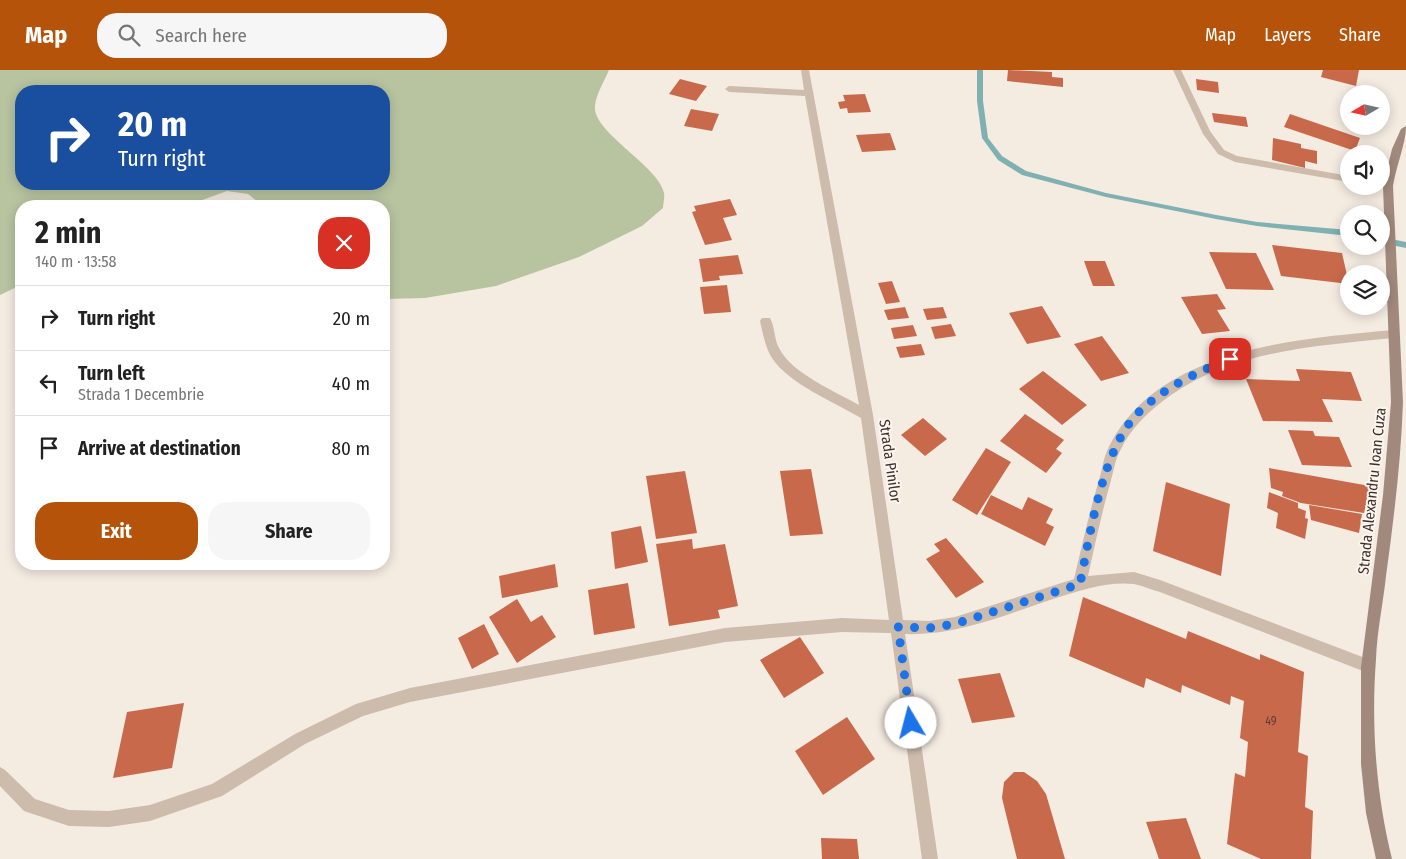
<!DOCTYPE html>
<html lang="en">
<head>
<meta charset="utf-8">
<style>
	:root { --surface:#fff; --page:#f6f6f6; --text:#222; --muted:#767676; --line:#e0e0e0; --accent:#b45309 }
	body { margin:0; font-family:"Fira Sans Condensed",sans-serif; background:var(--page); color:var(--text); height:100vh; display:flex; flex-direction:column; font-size:19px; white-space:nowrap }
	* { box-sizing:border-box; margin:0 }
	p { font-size:16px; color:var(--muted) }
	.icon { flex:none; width:28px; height:28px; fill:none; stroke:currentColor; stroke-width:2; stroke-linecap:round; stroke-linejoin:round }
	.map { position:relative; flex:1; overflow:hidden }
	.drawer { position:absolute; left:15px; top:130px; width:375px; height:370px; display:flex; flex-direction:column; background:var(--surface); border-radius:20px; box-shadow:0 2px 12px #0003 }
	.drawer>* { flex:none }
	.hud { position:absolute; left:15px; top:15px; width:375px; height:105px; border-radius:20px; box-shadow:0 2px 12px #0003; background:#1a4fa0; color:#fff; overflow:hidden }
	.needle { width:32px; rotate:261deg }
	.tools { position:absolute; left:1340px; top:15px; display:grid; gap:10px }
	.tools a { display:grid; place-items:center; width:50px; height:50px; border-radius:50%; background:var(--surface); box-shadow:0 2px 12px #0003; font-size:25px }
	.pin { position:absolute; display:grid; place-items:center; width:42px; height:42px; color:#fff; margin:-21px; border-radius:10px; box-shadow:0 2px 8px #0006 }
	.me { position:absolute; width:55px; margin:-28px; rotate:352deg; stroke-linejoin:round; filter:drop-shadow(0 0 4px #0008) }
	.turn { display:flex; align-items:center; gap:18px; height:105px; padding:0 20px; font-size:22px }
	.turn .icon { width:65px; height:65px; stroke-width:2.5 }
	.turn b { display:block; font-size:35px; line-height:42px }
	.round { display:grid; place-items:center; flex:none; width:52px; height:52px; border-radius:20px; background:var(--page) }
	.headline { display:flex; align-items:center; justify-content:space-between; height:85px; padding:0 20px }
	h1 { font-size:30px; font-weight:700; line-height:38px }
	.button { display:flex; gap:10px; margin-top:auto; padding:10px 20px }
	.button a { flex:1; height:58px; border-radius:20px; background:var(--accent); color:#fff; font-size:20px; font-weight:700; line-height:58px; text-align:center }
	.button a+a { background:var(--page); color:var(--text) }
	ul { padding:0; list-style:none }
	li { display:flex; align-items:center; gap:15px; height:65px; padding:0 20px; border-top:1px solid var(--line) }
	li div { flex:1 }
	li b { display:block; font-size:19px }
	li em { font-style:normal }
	header { display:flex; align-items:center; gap:30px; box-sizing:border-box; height:70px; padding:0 25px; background:var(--accent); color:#fff }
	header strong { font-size:24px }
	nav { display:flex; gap:28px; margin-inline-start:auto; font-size:18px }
	.search { width:350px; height:45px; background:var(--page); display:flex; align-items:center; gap:12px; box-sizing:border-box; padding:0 18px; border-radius:20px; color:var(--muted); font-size:19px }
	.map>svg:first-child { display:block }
	.green { fill:#b8c4a0; fill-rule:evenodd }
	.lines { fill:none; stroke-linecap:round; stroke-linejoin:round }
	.stream { fill:#7fb0b2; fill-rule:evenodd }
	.building { fill:#c8694b }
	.minor { fill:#cdbbac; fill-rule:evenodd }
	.secondary { fill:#a18a7d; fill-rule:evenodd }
	.route { stroke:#1a73e8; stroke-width:9; stroke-dasharray:0 16.2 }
	.labels { text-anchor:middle; stroke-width:4; stroke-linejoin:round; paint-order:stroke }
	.number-label { font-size:12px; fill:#5e3e33 }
	.street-label { font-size:15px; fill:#3b302b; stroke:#fbf5ee }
</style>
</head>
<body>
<header>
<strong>Map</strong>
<div class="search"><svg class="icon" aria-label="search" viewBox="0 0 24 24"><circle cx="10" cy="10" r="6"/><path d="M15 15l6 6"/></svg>Search here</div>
<nav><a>Map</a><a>Layers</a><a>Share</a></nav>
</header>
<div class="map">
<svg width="1406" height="789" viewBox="0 0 1406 789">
	<rect width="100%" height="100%" fill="#f4ebe1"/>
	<!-- green -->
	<path class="green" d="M0,0H609C604,12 596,24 595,36C592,62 659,96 664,123C665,127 663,134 663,138L642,156L579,187L496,216L425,228L384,229V136H263L248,124L227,121L186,136H21V215L0,225ZM21,21H384V114H21Z"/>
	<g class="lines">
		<!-- stream -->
		<path class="stream" d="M977,0H983V31L988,68L1002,86L1026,101L1106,123L1216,145L1257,152L1349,160V166L1257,156L1216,149L1106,127L1022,105L998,90L982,68L977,31Z
			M1381,167L1406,172V178L1381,173Z"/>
	</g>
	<!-- building -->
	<path class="building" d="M1008,0L1052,2V7L1063,8V17L1007,11Z
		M1323,0H1359L1356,16L1321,7Z
		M680,9L707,16L696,31L669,24Z
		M1196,9L1218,12L1219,23L1197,20Z
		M865,24L871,42L848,43L847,38L840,39L838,32L845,31L843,25Z
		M691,39L719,44L712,61L684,56Z
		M1212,43L1246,47L1248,57L1214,52Z
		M1290,44L1360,68L1355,81L1284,57Z
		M890,63L896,80L862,82L856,65Z
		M1273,68L1301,74V78L1317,81V94L1305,91V98L1272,90Z
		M730,129L737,145L723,148L732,170L705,175L692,142L696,141L694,136Z
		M1272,175L1342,183L1349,214L1281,206Z
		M1209,182L1256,183L1274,220L1226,219Z
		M738,185L743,204L719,206L720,210L703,212L699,189Z
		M1084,191H1105L1115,216H1093Z
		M892,211L900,232L886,234L878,213Z
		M727,215L731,242L704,244L700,217Z
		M1217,224L1226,239L1217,240L1230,261L1202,264L1181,227Z
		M1042,236L1061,267L1027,274L1009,243Z
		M905,237L909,248L888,250L884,240Z
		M943,237L947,248L927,250L923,239Z
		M951,254L956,266L935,269L931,257Z
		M913,255L917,266L894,269L891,258Z
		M1102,266L1129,303L1101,311L1074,274Z
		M921,274L925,285L900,288L896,277Z
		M1296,299L1351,302L1362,331L1322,329L1333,352L1263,351L1246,309L1300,311Z
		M1043,301L1087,335L1062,355L1019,319Z
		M1025,344L1064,370L1056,379L1062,383L1046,403L1000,371Z
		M923,348L947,369L925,386L901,365Z
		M1288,360L1313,361L1315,366L1339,367L1352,397L1302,395Z
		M986,378L1011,392L977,445L952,430Z
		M1269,398L1370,416L1364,443L1301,433L1282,426L1283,422L1271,418Z
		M811,399L823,464L790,466L780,401Z
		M685,401L697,463L656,469L646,406Z
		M1166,412L1230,434L1221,506L1153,481Z
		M1269,422L1298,433V438L1306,441L1305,448L1308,449L1305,469L1276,458L1278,443L1267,438Z
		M991,425L1022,440L1028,427L1053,439L1046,453L1054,457L1045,476L981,444Z
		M1309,435L1362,444L1359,463L1311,450Z
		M641,456L648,492L615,499L611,462Z
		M946,468L984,512L956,528L926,489L940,481L934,474Z
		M692,469L693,479L725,474L738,536L718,540L720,548L669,556L656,474Z
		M555,494L558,517L502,528L499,506Z
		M628,513L635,558L594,565L588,520Z
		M1083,527L1186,569L1188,561L1260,590V584L1304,602L1298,682L1308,686L1305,737L1313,741L1311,789H1261L1227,774L1235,703L1245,707L1248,672L1240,668L1244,631L1231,626L1230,635L1182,615L1181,623L1146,608L1144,618L1069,586Z
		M517,529L531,552L542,545L556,567L517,593L489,547Z
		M484,554L499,584L472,599L458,568Z
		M800,567L824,603L784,628L760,590Z
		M1000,603L1015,647L972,653L958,609Z
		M184,633L172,698L113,708L127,642Z
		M847,647L875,689L823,725L795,681Z
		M1014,702H1024L1037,711L1046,724L1065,789H1017L1002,728L1004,712Z
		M1186,748L1201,789H1159L1146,752Z
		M821,768L857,769L859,789H822Z"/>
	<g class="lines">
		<!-- minor -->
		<path class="minor" d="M801,0H809L873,345L903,550L929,551L955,547L1074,509C1082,476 1089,443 1099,410C1102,401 1103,390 1107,381C1154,278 1296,269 1393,260L1399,264L1393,268C1316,276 1236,280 1171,325C1150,340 1131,357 1120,381C1115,390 1114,400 1111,410C1102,442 1095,474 1088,506L1134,502L1160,510L1373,591L1375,596L1373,601L1368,603L1160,522C1152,520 1143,516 1134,514C1109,511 1080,520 1056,528C1007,544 958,566 905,564L938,789H922L891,563L842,562L725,572L410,632L363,646L305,674L222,726L150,751L109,757L69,756L24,741L0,716V697L5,700L35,729L69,740L109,741L150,735L212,714L295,664L356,634L410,618L725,558L842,548L889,550L861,348C834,332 789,314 772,288C765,276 763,264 760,251L762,248H770C775,257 774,269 779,278C791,303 836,322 859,335L805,26L729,22L725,19L729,16L804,20Z
			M1173,0H1181L1210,61L1224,80L1237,86L1349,106V112L1235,92L1218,84L1203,64Z"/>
		<!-- secondary -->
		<path class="secondary" d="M1406,56C1406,74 1396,96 1393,116L1403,332C1401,390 1394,448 1386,506C1383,534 1377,561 1376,589C1371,656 1376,724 1392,789H1376L1366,743L1361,694V597L1383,425L1391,332L1383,116L1392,79L1401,59Z"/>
	</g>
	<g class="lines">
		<!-- route -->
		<path class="route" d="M911,653L898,557L929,558L955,554L1080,514C1090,465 1102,382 1136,345C1161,319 1197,302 1230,289"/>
	</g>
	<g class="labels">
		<!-- number labels -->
		<g class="number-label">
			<text x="1271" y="655">49</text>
		</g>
		<!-- street labels -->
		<g class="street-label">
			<text transform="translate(890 391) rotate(82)" y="5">Strada Pinilor</text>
			<text transform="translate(1372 421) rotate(-84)" y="5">Strada Alexandru Ioan Cuza</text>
		</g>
	</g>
</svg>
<div class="tools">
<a><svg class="needle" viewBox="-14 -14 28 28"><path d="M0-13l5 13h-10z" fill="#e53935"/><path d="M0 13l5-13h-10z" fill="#767676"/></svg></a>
<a><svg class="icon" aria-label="sound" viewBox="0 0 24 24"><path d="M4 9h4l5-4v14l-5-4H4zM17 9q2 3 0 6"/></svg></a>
<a><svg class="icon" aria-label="search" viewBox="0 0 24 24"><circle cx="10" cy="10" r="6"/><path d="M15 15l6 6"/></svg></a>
<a><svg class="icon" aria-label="layers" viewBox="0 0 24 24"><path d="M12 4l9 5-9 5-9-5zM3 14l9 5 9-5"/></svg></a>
</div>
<div class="pin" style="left:1230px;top:289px;background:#d93025"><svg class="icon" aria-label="arrive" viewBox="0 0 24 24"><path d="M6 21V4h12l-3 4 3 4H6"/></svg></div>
<svg class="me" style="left:911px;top:653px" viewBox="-20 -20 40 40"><circle r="19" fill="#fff"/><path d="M0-13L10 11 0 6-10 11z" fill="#1a73e8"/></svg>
<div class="hud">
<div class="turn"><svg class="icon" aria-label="right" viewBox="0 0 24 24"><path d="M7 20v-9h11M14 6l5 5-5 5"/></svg><div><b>20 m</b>Turn right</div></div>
</div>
<section class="drawer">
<div class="headline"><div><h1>2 min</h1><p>140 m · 13:58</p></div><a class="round" style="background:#d93025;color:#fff"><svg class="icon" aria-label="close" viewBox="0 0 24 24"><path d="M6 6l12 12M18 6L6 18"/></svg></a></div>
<ul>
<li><svg class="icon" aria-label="right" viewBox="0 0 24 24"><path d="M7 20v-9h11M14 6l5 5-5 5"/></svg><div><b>Turn right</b></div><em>20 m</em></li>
<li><svg class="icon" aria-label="left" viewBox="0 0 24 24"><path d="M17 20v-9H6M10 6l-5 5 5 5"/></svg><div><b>Turn left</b><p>Strada 1 Decembrie</p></div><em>40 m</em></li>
<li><svg class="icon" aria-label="arrive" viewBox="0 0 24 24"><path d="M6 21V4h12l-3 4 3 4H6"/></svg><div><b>Arrive at destination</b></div><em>80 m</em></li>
</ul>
<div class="button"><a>Exit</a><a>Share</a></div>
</section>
</div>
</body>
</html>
